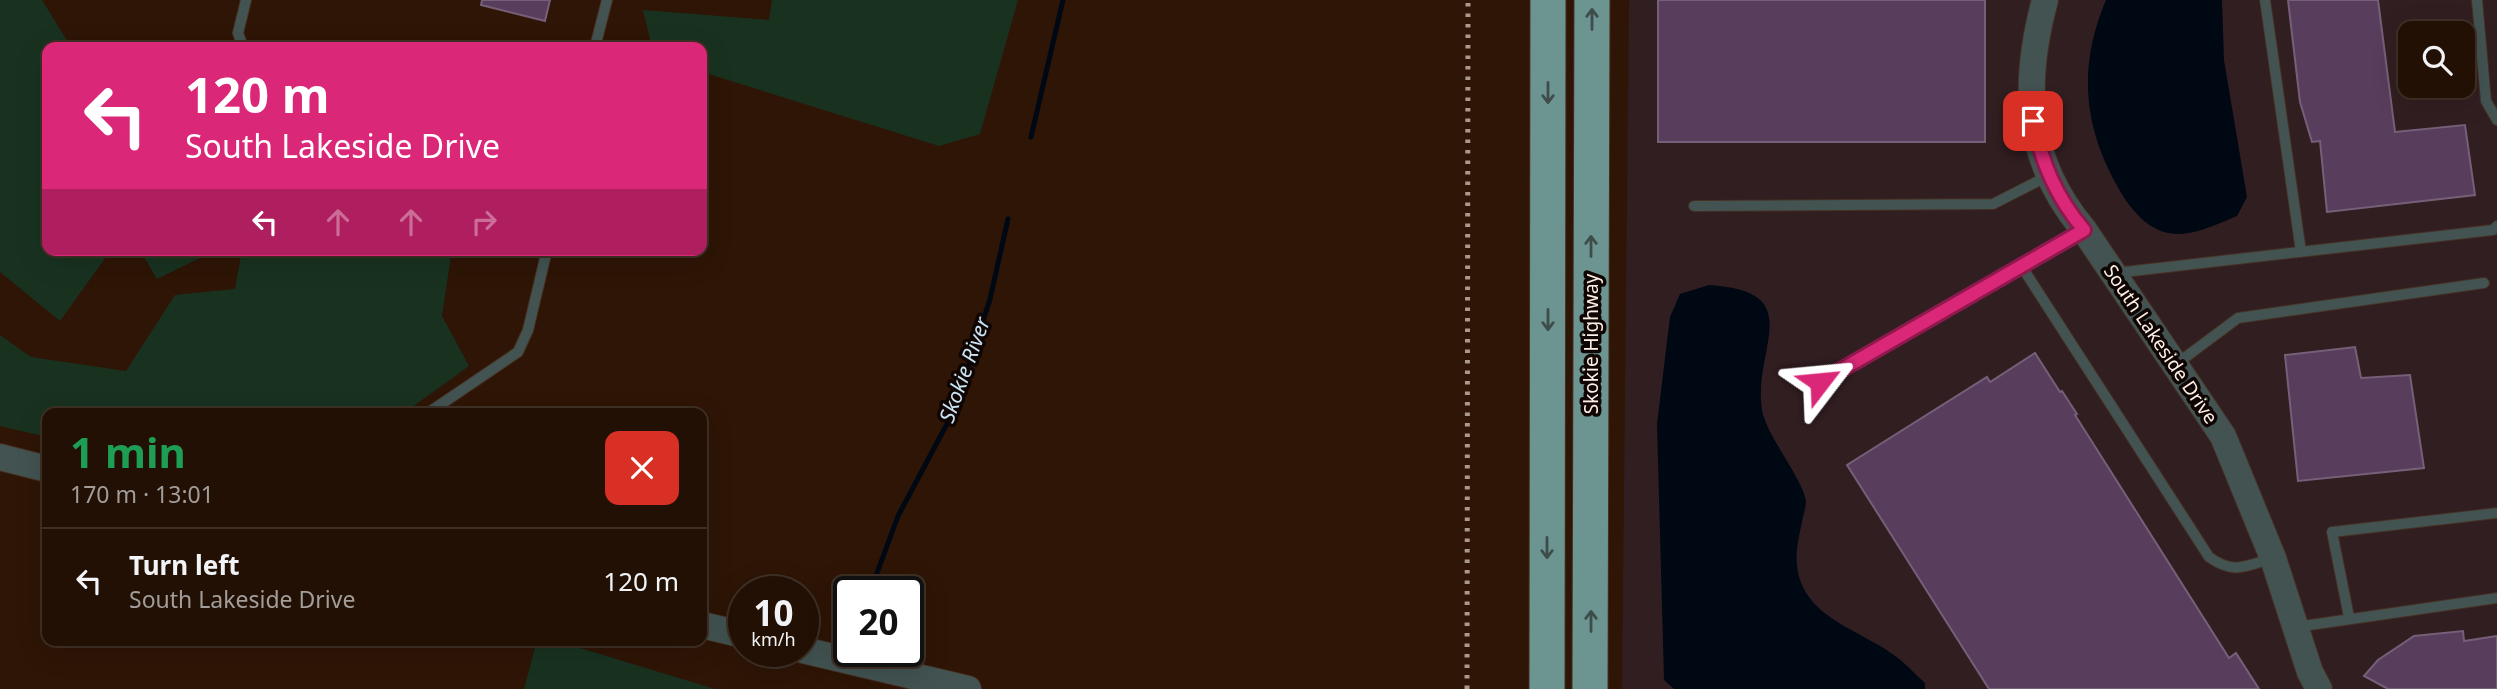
<!DOCTYPE html>
<html lang="en">
<head>
<meta charset="utf-8">
<style>
	:root { --surface:#221004; --page:#2a190e; --text:#f1f3f6; --muted:#a29d9a; --line:#3f3026 }
	body { margin:0; font-family:"Noto Sans",sans-serif; background:var(--page); color:var(--text); height:100vh; display:flex; flex-direction:column; font-size:26px; white-space:nowrap }
	* { box-sizing:border-box; margin:0 }
	p { font-size:23px; color:var(--muted) }
	.icon { flex:none; width:38px; height:38px; fill:none; stroke:currentColor; stroke-width:2; stroke-linecap:round; stroke-linejoin:round }
	.map { position:relative; flex:1; overflow:hidden }
	.details { position:absolute; left:42px; top:408px; width:665px; height:238px; display:flex; flex-direction:column; background:var(--surface); border-radius:14px; box-shadow:0 7px 28px #0002,0 0 0 2px var(--line) }
	.details>* { flex:none }
	.hud { position:absolute; left:42px; top:42px; width:665px; height:214px; border-radius:14px; box-shadow:0 7px 28px #0002,0 0 0 2px var(--line); background:#db2777; color:#fff; overflow:hidden }
	.controls { position:absolute; left:2398px; top:21px; display:grid; gap:14px }
	.controls a { display:grid; place-items:center; width:77px; height:77px; border-radius:14px; background:var(--surface); box-shadow:0 7px 28px #0002,0 0 0 2px var(--line); font-size:35px }
	.speed { position:absolute; left:728px; top:576px; display:flex; gap:14px; font-size:35px; font-weight:700; text-align:center }
	.speed>* { display:grid; place-content:center; width:91px; height:91px; border-radius:50%; background:var(--surface); box-shadow:0 7px 28px #0002,0 0 0 2px var(--line); line-height:1 }
	.speed small { font-size:18px; font-weight:400 }
	.speed .limit { border:4px solid #111; border-radius:10px; background:#fff; color:#111 }
	.pin { position:absolute; display:grid; place-items:center; width:60px; height:60px; color:#fff; margin:-30px; border-radius:14px; box-shadow:0 4px 10px #0006 }
	.me { position:absolute; width:77px; margin:-38px; rotate:61deg; stroke-linejoin:round; filter:drop-shadow(0 0 5px #0008) }
	.turn { display:flex; align-items:center; gap:24px; height:147px; padding:0 28px; font-size:32px }
	.turn .icon { width:91px; height:91px; stroke-width:2.5 }
	.turn b { display:block; font-size:49px; line-height:60px }
	.lanes { display:flex; align-items:center; height:66px; padding:0 28px; background:#0003; justify-content:center; gap:35px; direction:ltr }
	.lanes .off { opacity:.35 }
	.round { display:grid; place-items:center; flex:none; width:74px; height:74px; border-radius:14px; background:var(--page) }
	.overview { display:flex; align-items:center; justify-content:space-between; height:119px; padding:0 28px }
	h1 { font-size:42px; font-weight:700; line-height:52px; color:#1e9e55 }
	ul { padding:0; list-style:none }
	li { display:flex; align-items:center; gap:21px; height:105px; padding:0 28px; border-top:2px solid var(--line) }
	li div { flex:1 }
	li b { display:block; font-size:26px }
	li em { font-style:normal }
	.map>svg:first-child { display:block }
	.industrial { fill:#311e21; fill-rule:evenodd }
	.green { fill:#193220 }
	.water { fill:#000814 }
	.lines { fill:none; stroke-linecap:round; stroke-linejoin:round }
	.stream { stroke:#000814; stroke-width:5 }
	.building { fill:#593d5c; stroke:#765f78; stroke-width:2 }
	.service-casing { stroke:#472f21; stroke-width:12 }
	.tertiary-casing { stroke:#472f21; stroke-width:28 }
	.trunk-casing { stroke:#472f21; stroke-width:37 }
	.service { stroke:#425352; stroke-width:10 }
	.tertiary { stroke:#425352; stroke-width:26 }
	.trunk { stroke:#6c9592; stroke-width:35 }
	.rail { stroke:#ab988e; stroke-width:5; stroke-dasharray:3.5 7; stroke-linecap:butt }
	.oneway { stroke:#3e4d4a }
	.route-casing { stroke:#8e194d; stroke-width:18 }
	.route { stroke:#db2777; stroke-width:12 }
	.labels { text-anchor:middle; stroke-width:7; stroke-linejoin:round; paint-order:stroke }
	.street-label { font-size:19px; fill:#feefe7; stroke:#0f0502 }
	.water-label { font-size:21px; font-style:italic; fill:#cae3f5; stroke:#0f0502 }
</style>
</head>
<body>
<div class="map">
<svg width="2497" height="689" viewBox="0 0 2497 689">
	<rect width="100%" height="100%" fill="#2e1506"/>
	<!-- industrial -->
	<path class="industrial" d="M1629,0H2497V689H1622ZM2410,33H2462V86H2410Z"/>
	<!-- green -->
	<path class="green" d="M0,0H42L71,47H47V250H111L60,321L0,272Z
		M772,0H1018L980,134L939,146L702,72V47H652L643,10L769,20Z
		M157,250H216L157,279L144,257Z
		M242,250H442L451,256L442,316L469,366L404,413H47V437L0,426V335L31,357L126,371L175,295L235,289Z
		M537,640L557,641L715,689H524Z"/>
	<!-- water -->
	<path class="water" d="M2106,0H2222L2224,60L2247,197L2237,216C2220,223 2199,233 2181,234C2155,235 2138,218 2125,199C2084,134 2076,71 2106,0Z
		M1709,285C1810,291 1752,349 1762,410C1767,437 1802,477 1806,501C1806,506 1804,513 1803,517C1798,541 1792,562 1802,585C1818,622 1868,634 1898,658C1907,665 1916,675 1925,683V689H1674L1664,680L1657,424L1670,317L1680,294Z"/>
	<g class="lines">
		<!-- stream -->
		<path class="stream" d="M1031,137L1063,0
			M870,592L898,516L956,407L990,299L1008,219"/>
	</g>
	<!-- building -->
	<path class="building" d="M482,0H550L545,21L481,5Z
		M1658,0H1985V142H1658Z
		M2288,0H2378L2395,132L2465,125L2475,195L2327,212L2320,141L2312,142L2300,102Z
		M2355,347L2361,378L2410,375L2424,468L2298,481L2285,355Z
		M2035,353L2060,392L2062,391L2077,414L2075,415L2229,658L2236,653L2259,689H1989L1847,465L1987,377L1990,382Z
		M2463,631L2464,641L2497,636V689H2388L2364,676L2378,660L2414,636Z"/>
	<g class="lines">
		<defs>
			<path id="service" d="M2265,0L2301,252
				M2477,0L2486,101L2497,120
				M243,47L238,33L246,0
				M595,47L607,0
				M1694,206L1993,204L2048,176
				M2022,267L2209,557C2234,575 2246,566 2273,558
				M2115,273L2493,230L2497,226
				M2175,365L2238,318L2484,283
				M1820,382L2084,230
				M428,413L518,352L528,330L547,250
				M2349,617L2332,532L2497,513
				M2296,627L2497,598"/>
			<path id="tertiary" d="M2045,0C2022,85 2025,160 2084,230L2223,436L2273,558L2310,672L2319,689
				M0,457L47,469
				M702,625L744,635
				M803,650L968,689"/>
			<path id="trunk" d="M1547,689L1548,0
				M1590,689L1592,0"/>
		</defs>
		<!-- service casing -->
		<use href="#service" class="service-casing"/>
		<!-- tertiary casing -->
		<use href="#tertiary" class="tertiary-casing"/>
		<!-- trunk casing -->
		<use href="#trunk" class="trunk-casing"/>
		<!-- service -->
		<use href="#service" class="service"/>
		<!-- tertiary -->
		<use href="#tertiary" class="tertiary"/>
		<!-- trunk -->
		<use href="#trunk" class="trunk"/>
		<!-- rail -->
		<path class="rail" d="M1467,689L1468,0"/>
	</g>
	<!-- one-way arrows -->
	<defs><path id="oneway-shaft" d="M-6 0H5M1.5-3L5.5 0L1.5 3" fill="none" stroke-width="1.6" stroke-linecap="round" stroke-linejoin="round" transform="scale(1.75)"/></defs>
	<g class="oneway">
		<use href="#oneway-shaft" transform="translate(1592 19) rotate(-90)"/>
		<use href="#oneway-shaft" transform="translate(1548 93) rotate(90)"/>
		<use href="#oneway-shaft" transform="translate(1591 246) rotate(-90)"/>
		<use href="#oneway-shaft" transform="translate(1548 320) rotate(90)"/>
		<use href="#oneway-shaft" transform="translate(1547 548) rotate(90)"/>
		<use href="#oneway-shaft" transform="translate(1591 621) rotate(-90)"/>
	</g>
	<g class="lines">
		<defs>
			<path id="route" d="M1820,382L2084,230C2056,197 2042,163 2033,121"/>
		</defs>
		<!-- route casing -->
		<use href="#route" class="route-casing"/>
		<!-- route -->
		<use href="#route" class="route"/>
	</g>
	<g class="labels">
		<!-- street labels -->
		<g class="street-label">
			<text transform="translate(1591 344) rotate(-90)" y="7">Skokie Highway</text>
			<text transform="translate(2161 344) rotate(56)" y="7">South Lakeside Drive</text>
		</g>
		<!-- water labels -->
		<g class="water-label">
			<text transform="translate(965 370) rotate(-70)" y="7">Skokie River</text>
		</g>
	</g>
</svg>
<div class="controls">
<a><svg class="icon" aria-label="search" viewBox="0 0 24 24"><circle cx="10" cy="10" r="6"/><path d="M15 15l6 6"/></svg></a>
</div>
<div class="speed"><div>10<small>km/h</small></div><div class="limit">20</div></div>
<div class="pin" style="left:2033px;top:121px;background:#d93025"><svg class="icon" aria-label="arrive" viewBox="0 0 24 24"><path d="M6 21V4h12l-3 4 3 4H6"/></svg></div>
<svg class="me" style="left:1820px;top:382px" viewBox="-20 -20 40 40"><path d="M0-17L14 15 0 8-14 15z" fill="#db2777" stroke="#fff" stroke-width="4"/></svg>
<div class="hud">
<div class="turn"><svg class="icon" aria-label="left" viewBox="0 0 24 24"><path d="M17 20v-9H6M10 6l-5 5 5 5"/></svg><div><b>120 m</b>South Lakeside Drive</div></div>
<div class="lanes"><svg class="icon" aria-label="left" viewBox="0 0 24 24"><path d="M17 20v-9H6M10 6l-5 5 5 5"/></svg><svg class="icon off" aria-label="ahead" viewBox="0 0 24 24"><path d="M12 20V5M6 11l6-6 6 6"/></svg><svg class="icon off" aria-label="ahead" viewBox="0 0 24 24"><path d="M12 20V5M6 11l6-6 6 6"/></svg><svg class="icon off" aria-label="right" viewBox="0 0 24 24"><path d="M7 20v-9h11M14 6l5 5-5 5"/></svg></div>
</div>
<section class="details">
<div class="overview"><div><h1>1 min</h1><p>170 m · 13:01</p></div><a class="round" style="background:#d93025;color:#fff"><svg class="icon" aria-label="close" viewBox="0 0 24 24"><path d="M6 6l12 12M18 6L6 18"/></svg></a></div>
<ul>
<li><svg class="icon" aria-label="left" viewBox="0 0 24 24"><path d="M17 20v-9H6M10 6l-5 5 5 5"/></svg><div><b>Turn left</b><p>South Lakeside Drive</p></div><em>120 m</em></li>
</ul>
</section>
</div>
</body>
</html>
